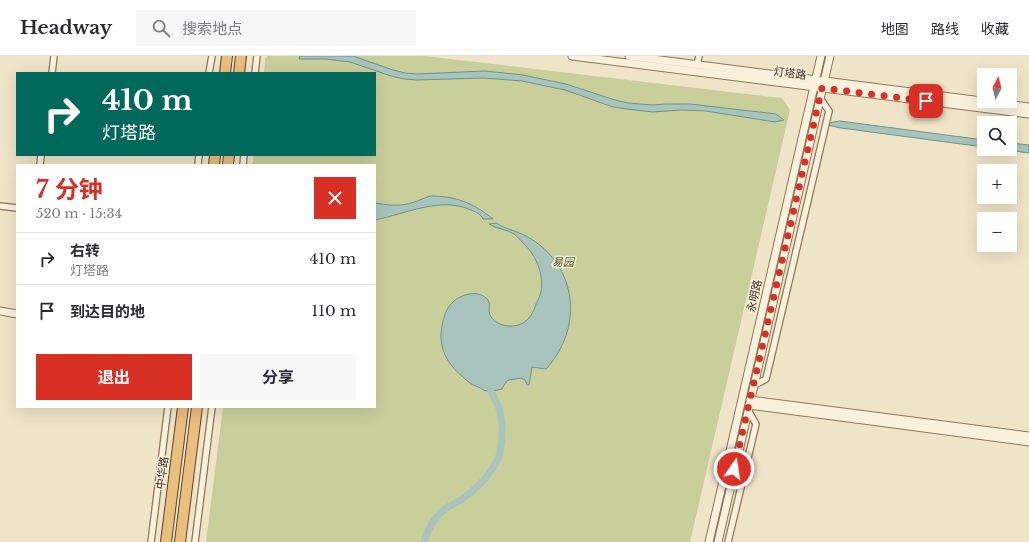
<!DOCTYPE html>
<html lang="zh">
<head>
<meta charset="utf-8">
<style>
	:root { --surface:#fff; --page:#f7f7f7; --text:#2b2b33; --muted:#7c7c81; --line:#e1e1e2; --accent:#d93025 }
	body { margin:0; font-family:"Libre Baskerville","Noto Sans SC",serif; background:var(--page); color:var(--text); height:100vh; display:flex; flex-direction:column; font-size:15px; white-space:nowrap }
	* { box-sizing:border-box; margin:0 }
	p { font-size:13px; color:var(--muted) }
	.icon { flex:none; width:22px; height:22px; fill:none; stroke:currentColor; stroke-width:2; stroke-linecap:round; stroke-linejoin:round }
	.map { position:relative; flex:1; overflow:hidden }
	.panel { position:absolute; left:16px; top:108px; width:360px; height:244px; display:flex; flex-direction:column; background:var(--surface); border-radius:0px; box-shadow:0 4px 16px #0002 }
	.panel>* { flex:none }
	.hud { position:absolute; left:16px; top:16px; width:360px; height:84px; border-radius:0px; box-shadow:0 4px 16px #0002; background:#00695c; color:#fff; overflow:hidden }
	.needle { width:26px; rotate:7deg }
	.controls { position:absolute; left:977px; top:12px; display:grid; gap:8px }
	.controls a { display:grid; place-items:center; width:40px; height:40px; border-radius:0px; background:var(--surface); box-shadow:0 4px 16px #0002; font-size:20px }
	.pin { position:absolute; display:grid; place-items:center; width:34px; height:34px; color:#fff; margin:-17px; border-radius:8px; box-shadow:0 2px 6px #0006 }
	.me { position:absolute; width:44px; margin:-22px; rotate:13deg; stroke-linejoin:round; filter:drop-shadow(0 0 3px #0008) }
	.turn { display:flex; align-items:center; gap:14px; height:84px; padding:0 20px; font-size:18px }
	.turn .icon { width:52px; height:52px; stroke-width:2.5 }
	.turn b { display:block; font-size:28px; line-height:34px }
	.round { display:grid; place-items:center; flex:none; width:42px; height:42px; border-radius:0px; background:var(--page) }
	.summary { display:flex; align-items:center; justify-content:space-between; height:68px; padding:0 20px }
	h1 { font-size:24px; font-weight:700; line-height:30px; color:var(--accent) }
	.cta { display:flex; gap:8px; margin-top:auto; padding:8px 20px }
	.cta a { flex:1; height:46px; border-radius:0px; background:var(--accent); color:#fff; font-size:16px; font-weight:700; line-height:46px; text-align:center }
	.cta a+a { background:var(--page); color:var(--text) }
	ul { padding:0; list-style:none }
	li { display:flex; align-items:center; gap:12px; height:52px; padding:0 20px; border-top:1px solid var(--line) }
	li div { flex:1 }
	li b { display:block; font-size:15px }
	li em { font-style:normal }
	header { display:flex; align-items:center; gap:24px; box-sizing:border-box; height:56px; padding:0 20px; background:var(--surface); border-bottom:1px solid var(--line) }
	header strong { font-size:19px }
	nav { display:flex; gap:22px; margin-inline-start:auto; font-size:14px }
	.search { width:280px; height:36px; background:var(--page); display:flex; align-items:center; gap:10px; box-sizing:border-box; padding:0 14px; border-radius:0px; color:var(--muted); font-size:15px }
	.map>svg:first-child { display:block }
	.green { fill:#c9cf9b }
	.water { fill:#a9c4bc; stroke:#6f938a }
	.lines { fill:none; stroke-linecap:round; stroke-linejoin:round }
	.canal { stroke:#a9c4bc; stroke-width:7 }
	.minor-casing { stroke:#8d765c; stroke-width:8 }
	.tertiary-casing { stroke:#8d765c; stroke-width:9 }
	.trunk-casing { stroke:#5b4430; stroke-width:12 }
	.minor { stroke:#faf1dc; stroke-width:5.5 }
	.tertiary { stroke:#faf1dc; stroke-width:7 }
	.trunk { stroke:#eabe7c; stroke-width:10 }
	.route { stroke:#d93025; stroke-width:7; stroke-dasharray:0 12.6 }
	.labels { text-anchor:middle; stroke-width:3; stroke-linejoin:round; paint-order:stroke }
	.street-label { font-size:11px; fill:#3d2e20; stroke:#f7eed8 }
	.park-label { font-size:11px; font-style:italic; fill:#4d5a26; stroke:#f7eed8 }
</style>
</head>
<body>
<header>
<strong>Headway</strong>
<div class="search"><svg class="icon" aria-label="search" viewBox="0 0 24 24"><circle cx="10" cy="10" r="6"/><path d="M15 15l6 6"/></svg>搜索地点</div>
<nav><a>地图</a><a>路线</a><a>收藏</a></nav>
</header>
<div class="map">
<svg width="1029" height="486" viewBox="0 0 1029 486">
	<rect width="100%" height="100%" fill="#f0e4c8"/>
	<!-- green -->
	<path class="green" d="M267,0H425L781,42L785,46L790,54L690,486H206L223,351H375V109H252L254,99H375V17H264L265,3Z"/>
	<!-- water -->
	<path class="water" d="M300,0H353L393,14L405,17L417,18L485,15L523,19L566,28L615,44L628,47L652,49L666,48H690L776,58L784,64L775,66L706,55L682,54L652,56L627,53L613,51L565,34L522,25L484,22L417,24L404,23L391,20L350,6L326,3H299Z
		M840,65L984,84V91L841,72L822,68Z
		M1010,87L1029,89V97L1001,93H1010Z
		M430,140C456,140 473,147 493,163H483C481,158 476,156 471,154C441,140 405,158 375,164V147C386,149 397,150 408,148C415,146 422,143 430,140Z
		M497,167C503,172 510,173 517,176C525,179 534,184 541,190C580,223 579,277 546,313L532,311L529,329H527L525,324L521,322L509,324L506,326L502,333C497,334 491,336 487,335C484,335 481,332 478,331C472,329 468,326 463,321C445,306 437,289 443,265C445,258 447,251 453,246C461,238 479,233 488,244C491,249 488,254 490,259C495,270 513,273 523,267C530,263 534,255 536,248C538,244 540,240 541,236C544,218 536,199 523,187C520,184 517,180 514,178C506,173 496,173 489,168Z"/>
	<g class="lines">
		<!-- canal -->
		<path class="canal" d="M424,486C428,473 434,461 445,453C450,449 456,447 461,444C476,433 492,418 499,400C502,391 503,370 501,360C500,351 494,343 491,335"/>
		<defs>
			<path id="minor" d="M697,9L699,0
				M52,17L54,0
				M209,17L212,0
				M255,17L257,0
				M40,109L41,99
				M198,109L199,99
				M243,109L244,99
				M0,150L17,152
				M753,330L766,323L829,55L820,42
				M151,486L168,351
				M195,486L212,351
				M728,486L756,368L748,354"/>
			<path id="tertiary" d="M572,0L1029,58
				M629,0L1029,51
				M0,255L17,258
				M750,344L1029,380
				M749,349L1029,386
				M709,486L821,0
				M718,486L830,0"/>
			<path id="trunk" d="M225,17L227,0
				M239,17L241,0
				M214,109L215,99
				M228,109L229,99
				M166,486L183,351
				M180,486L197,351"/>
		</defs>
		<!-- minor casing -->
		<use href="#minor" class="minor-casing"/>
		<!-- tertiary casing -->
		<use href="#tertiary" class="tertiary-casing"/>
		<!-- trunk casing -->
		<use href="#trunk" class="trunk-casing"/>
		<!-- minor -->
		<use href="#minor" class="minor"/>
		<!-- tertiary -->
		<use href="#tertiary" class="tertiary"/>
		<!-- trunk -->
		<use href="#trunk" class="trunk"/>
	</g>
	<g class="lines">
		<!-- route -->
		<path class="route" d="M734,413L822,32L926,45"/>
	</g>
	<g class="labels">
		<!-- street labels -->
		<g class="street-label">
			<text transform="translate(790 17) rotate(7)" y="4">灯塔路</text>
			<text transform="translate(754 240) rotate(-77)" y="4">永明路</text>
			<text transform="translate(162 417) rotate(-83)" y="4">中华路</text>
		</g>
		<!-- park labels -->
		<g class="park-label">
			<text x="563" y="210">易园</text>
		</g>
	</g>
</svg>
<div class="controls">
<a><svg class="needle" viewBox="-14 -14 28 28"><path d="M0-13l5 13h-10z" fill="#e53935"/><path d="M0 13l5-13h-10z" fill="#7c7c81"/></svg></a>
<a><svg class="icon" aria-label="search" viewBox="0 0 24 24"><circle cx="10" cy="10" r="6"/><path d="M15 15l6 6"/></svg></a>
<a>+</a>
<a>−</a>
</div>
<div class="pin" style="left:926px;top:45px;background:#d93025"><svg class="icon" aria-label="arrive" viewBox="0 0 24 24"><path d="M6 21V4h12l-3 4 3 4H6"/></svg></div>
<svg class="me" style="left:734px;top:413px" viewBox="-20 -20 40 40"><circle r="17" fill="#d93025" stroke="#fff" stroke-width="3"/><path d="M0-11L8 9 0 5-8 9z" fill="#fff"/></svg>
<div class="hud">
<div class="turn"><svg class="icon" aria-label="right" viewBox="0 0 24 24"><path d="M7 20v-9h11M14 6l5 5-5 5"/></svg><div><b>410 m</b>灯塔路</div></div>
</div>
<section class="panel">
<div class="summary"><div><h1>7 分钟</h1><p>520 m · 15:34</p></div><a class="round" style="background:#d93025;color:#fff"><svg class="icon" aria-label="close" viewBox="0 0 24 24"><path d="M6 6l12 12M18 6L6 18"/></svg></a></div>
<ul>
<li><svg class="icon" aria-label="right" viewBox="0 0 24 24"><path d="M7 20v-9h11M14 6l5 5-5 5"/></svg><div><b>右转</b><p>灯塔路</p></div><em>410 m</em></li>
<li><svg class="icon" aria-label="arrive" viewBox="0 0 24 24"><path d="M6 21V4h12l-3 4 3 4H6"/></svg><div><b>到达目的地</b></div><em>110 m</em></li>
</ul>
<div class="cta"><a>退出</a><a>分享</a></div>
</section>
</div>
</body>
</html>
